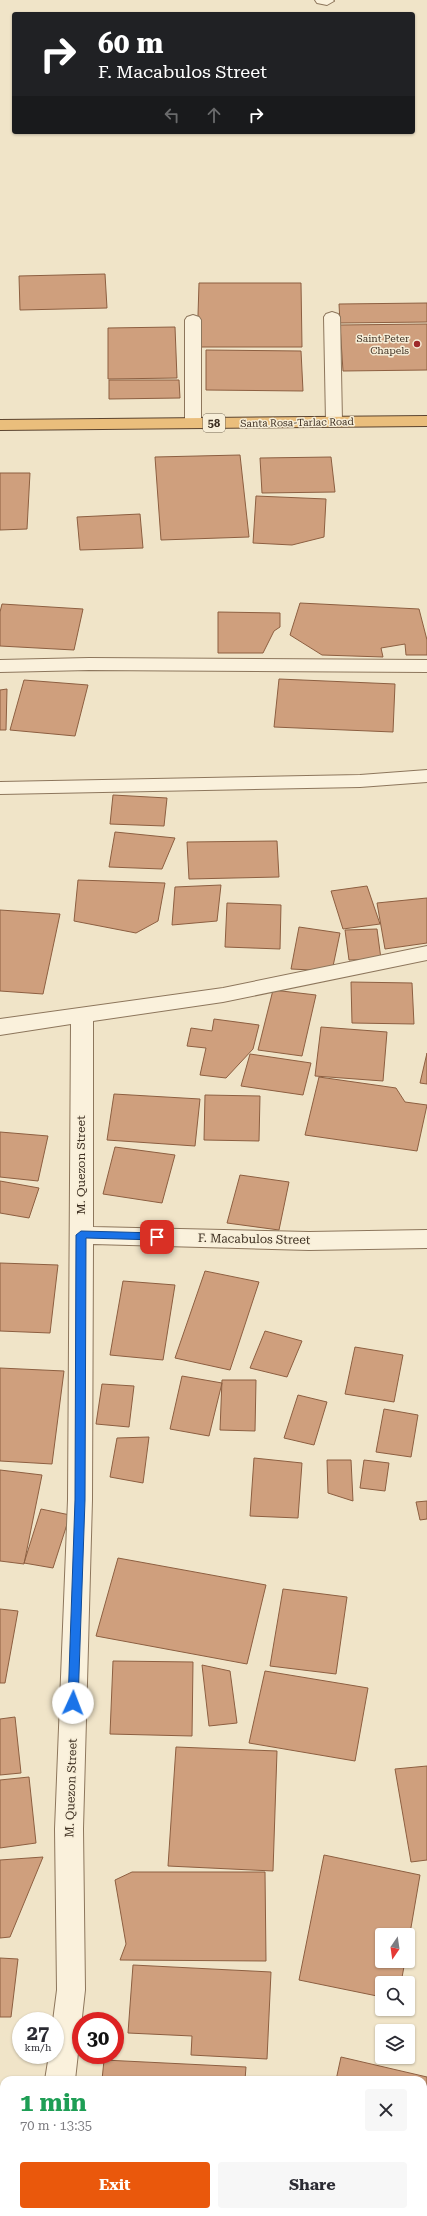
<!DOCTYPE html>
<html lang="en">
<head>
<meta charset="utf-8">
<style>
	:root { --surface:#fff; --page:#f7f7f7; --text:#2b2b33; --muted:#7c7c81; --accent:#ea580c }
	body { margin:0; font-family:"Roboto Serif",serif; background:var(--page); color:var(--text); height:100vh; display:flex; flex-direction:column; font-size:15px; white-space:nowrap }
	* { box-sizing:border-box; margin:0 }
	p { font-size:13px; color:var(--muted) }
	.icon { flex:none; width:22px; height:22px; fill:none; stroke:currentColor; stroke-width:2; stroke-linecap:round; stroke-linejoin:round }
	.map { position:relative; flex:1; overflow:hidden }
	.drawer { position:absolute; left:0px; top:2076px; width:427px; height:140px; display:flex; flex-direction:column; background:var(--surface); border-radius:12px 12px 0 0; box-shadow:0 1px 3px #0004 }
	.drawer>* { flex:none }
	.banner { position:absolute; left:12px; top:12px; width:403px; height:122px; border-radius:4px; box-shadow:0 1px 3px #0004; background:#202124; color:#fff; overflow:hidden }
	.needle { width:26px; rotate:193deg }
	.fabs { position:absolute; left:375px; top:1928px; display:grid; gap:8px }
	.fabs a { display:grid; place-items:center; width:40px; height:40px; border-radius:4px; background:var(--surface); box-shadow:0 1px 3px #0004; font-size:20px }
	.speed { position:absolute; left:12px; top:2012px; display:flex; gap:8px; font-size:20px; font-weight:700; text-align:center }
	.speed>* { display:grid; place-content:center; width:52px; height:52px; border-radius:50%; background:var(--surface); box-shadow:0 1px 3px #0004; line-height:1 }
	.speed small { font-size:10px; font-weight:400 }
	.speed .limit { border:6px solid #d22; background:#fff; color:#111 }
	.pin { position:absolute; display:grid; place-items:center; width:34px; height:34px; color:#fff; margin:-17px; border-radius:8px; box-shadow:0 2px 6px #0006 }
	.me { position:absolute; width:44px; margin:-22px; rotate:2deg; stroke-linejoin:round; filter:drop-shadow(0 0 3px #0008) }
	.turn { display:flex; align-items:center; gap:14px; height:84px; padding:0 20px; font-size:18px }
	.turn .icon { width:52px; height:52px; stroke-width:2.5 }
	.turn b { display:block; font-size:28px; line-height:34px }
	.lanes { display:flex; align-items:center; height:38px; padding:0 20px; background:#0003; justify-content:center; gap:20px; direction:ltr }
	.lanes .off { opacity:.35 }
	.round { display:grid; place-items:center; flex:none; width:42px; height:42px; border-radius:4px; background:var(--page) }
	.overview { display:flex; align-items:center; justify-content:space-between; height:68px; padding:0 20px }
	h1 { font-size:24px; font-weight:700; line-height:30px; color:#1e9e55 }
	.action { display:flex; gap:8px; margin-top:auto; padding:8px 20px }
	.action a { flex:1; height:46px; border-radius:4px; background:var(--accent); color:#fff; font-size:16px; font-weight:700; line-height:46px; text-align:center }
	.action a+a { background:var(--page); color:var(--text) }
	.map>svg:first-child { display:block }
	.building { fill:#cf9f7d; stroke:#8d5f41 }
	.lines { fill:none; stroke-linecap:round; stroke-linejoin:round }
	.service-casing { stroke:#8d765c; stroke-width:2 }
	.minor-casing { stroke:#8d765c; stroke-width:2 }
	.trunk-casing { stroke:#5b4430; stroke-width:2 }
	.service { fill:#faf1dc; fill-rule:evenodd }
	.minor { fill:#faf1dc; fill-rule:evenodd }
	.trunk { fill:#eabe7c; fill-rule:evenodd }
	.route { fill:#1a73e8; stroke:#114b97 }
	.poi-dot { fill:#9e2a2b; stroke:#f7eed8; stroke-width:1.5 }
	.labels { text-anchor:middle; stroke-width:3; stroke-linejoin:round; paint-order:stroke }
	.far-poi-label { font-size:10px; fill:#3d2e20; stroke:#f7eed8; text-anchor:end }
	.far-street-label { font-size:10px; fill:#3d2e20; stroke:#f7eed8 }
	.shield { fill:#f7eed8; stroke:#756857; stroke-width:1 }
	.shield-label { font-size:11px; font-weight:bold; fill:#3d2e20 }
	.street-label { font-size:12px; fill:#3d2e20; stroke:#f7eed8 }
</style>
</head>
<body>
<div class="map">
<svg width="427" height="2216" viewBox="0 0 427 2216">
	<rect width="100%" height="100%" fill="#f0e4c8"/>
	<!-- building -->
	<path class="building" d="M105,274L107,308L20,310L19,276Z
		M199,283H301L302,347H197Z
		M427,303V322L340,323L339,304Z
		M427,324V370L343,371L340,325Z
		M175,327L177,378L108,379V328Z
		M206,350L301,351L303,391L206,390Z
		M109,380H179L180,398L109,399Z
		M240,455L249,537L161,540L155,457Z
		M331,457L335,492L262,493L260,458Z
		M0,473H30L27,529L0,530Z
		M256,496L326,499L324,537L292,545L253,543Z
		M140,514L143,548L80,550L77,517Z
		M300,603L419,609L427,640V655H406L405,644L381,648L383,657L322,655L290,635Z
		M2,604L83,609L74,650L0,646V612Z
		M218,612L280,613V627L274,631L263,653H218Z
		M279,679L395,684L393,732L274,727Z
		M24,680L88,685L75,736L10,730Z
		M7,689L6,730H0V690Z
		M113,795L167,798L164,826L110,824Z
		M115,832L175,838L162,869L109,867Z
		M277,841L279,877L189,879L187,842Z
		M78,880L165,883L158,921L136,933L74,921Z
		M221,885L217,921L172,925L175,887Z
		M367,886L380,924L343,929L331,891Z
		M427,898V943L385,949L377,903Z
		M227,903L281,905L280,949L225,947Z
		M0,910L60,914L43,994L0,991Z
		M299,927L340,933L332,971L291,969Z
		M377,929L381,959L349,960L345,930Z
		M351,982L412,983L414,1024L352,1023Z
		M273,990L316,995L302,1056L258,1050Z
		M214,1019L259,1025L253,1049L226,1078L200,1075L206,1048L187,1046L191,1028L212,1031Z
		M321,1027L387,1032L383,1081L315,1076Z
		M427,1053V1084L420,1083Z
		M250,1054L311,1063L303,1095L241,1086Z
		M319,1077L396,1088L405,1102L427,1105L417,1151L305,1135Z
		M114,1094L200,1099L195,1146L107,1140Z
		M205,1095L260,1096L259,1141L204,1140Z
		M0,1132L48,1136L38,1181L0,1177Z
		M115,1147L175,1155L162,1203L103,1194Z
		M240,1175L289,1182L279,1230L227,1223Z
		M0,1181L39,1188L29,1218L0,1213Z
		M0,1263L58,1265L50,1333L0,1331Z
		M205,1271L259,1282L230,1370L175,1358Z
		M123,1281L175,1285L163,1360L110,1355Z
		M265,1331L302,1341L287,1377L250,1368Z
		M355,1347L403,1355L394,1402L345,1394Z
		M0,1368L64,1371L52,1464L0,1461Z
		M182,1376L222,1383L209,1436L170,1429Z
		M222,1380H256L255,1431L220,1430Z
		M102,1384L134,1386L129,1427L96,1424Z
		M298,1395L327,1402L314,1445L284,1438Z
		M384,1409L418,1415L411,1457L376,1452Z
		M149,1437L143,1483L110,1477L117,1438Z
		M254,1458L302,1463L298,1518L250,1516Z
		M327,1460H351L353,1501L328,1493Z
		M364,1460L389,1463L385,1491L360,1488Z
		M0,1470L42,1475L24,1564L0,1561Z
		M427,1501V1519L420,1520L416,1502Z
		M41,1509L70,1515L53,1568L24,1563Z
		M118,1558L266,1585L247,1664L96,1636Z
		M283,1589L347,1597L336,1674L270,1666Z
		M0,1609L18,1611L5,1683H0Z
		M113,1661L193,1662L192,1736L110,1734Z
		M202,1665L230,1671L237,1723L209,1726Z
		M265,1671L368,1688L355,1761L249,1743Z
		M15,1717L21,1773L0,1775V1719Z
		M176,1747L277,1751L273,1871L168,1866Z
		M427,1766V1860L411,1862L395,1769Z
		M29,1777L36,1843L0,1848V1780Z
		M324,1855L420,1875L408,1945V1935H382V1961H405L401,1983H382V1997L299,1980Z
		M43,1857L10,1937L0,1938V1860Z
		M132,1872H265L266,1961L120,1960L126,1944L115,1880Z
		M0,1958L18,1959L11,2017H0Z
		M133,1965L271,1972L267,2059L191,2055L192,2036L128,2033Z
		M341,2057L427,2077V2090L423,2110V2080H336Z
		M104,2060L246,2067L245,2080H102Z
		M423,2207H427V2216H328L329,2212H423Z
		M91,2212H238V2216H91Z"/>
	<g class="lines">
		<defs>
			<path id="service" d="M315,0H333L334,1L327,5L317,3Z
				M332,312L338,314L340,317L342,422L340,426H328L326,422L324,317L326,314Z
				M193,315L199,317L201,320V424L199,428H187L185,424V320L187,317Z"/>
			<path id="minor" d="M89,658L427,660V672L89,670L0,672V660Z
				M427,770V782L360,787L0,794V782L360,775Z
				M427,946V960L223,1002L93,1021V1227L309,1232L427,1230V1248L309,1250L93,1244L92,1500L83,1829L85,1990L75,2080H45L49,2055H55V2021H53L57,1990L55,1829L68,1500L71,1024L0,1035V1019L223,988Z
				M21,2212H51L50,2216H20Z"/>
			<path id="trunk" d="M427,416V426L0,430V420Z"/>
		</defs>
		<!-- service casing -->
		<use href="#service" class="service-casing"/>
		<!-- minor casing -->
		<use href="#minor" class="minor-casing"/>
		<!-- trunk casing -->
		<use href="#trunk" class="trunk-casing"/>
		<!-- service -->
		<use href="#service" class="service"/>
		<!-- minor -->
		<use href="#minor" class="minor"/>
		<!-- trunk -->
		<use href="#trunk" class="trunk"/>
	</g>
	<!-- route -->
	<path class="route" d="M81,1231L157,1233L162,1237L157,1240L86,1238L85,1500L78,1703L73,1708L68,1703L75,1500L76,1235Z"/>
	<!-- markers -->
	<circle class="poi-dot" cx="417" cy="344" r="4"/>
	<g class="labels">
		<!-- far-poi labels -->
		<g class="far-poi-label">
			<text x="409" y="342">Saint Peter<tspan x="409" dy="12">Chapels</tspan></text>
		</g>
		<!-- far-street labels -->
		<g class="far-street-label">
			<text transform="translate(297 422) rotate(-1)" y="4">Santa Rosa-Tarlac Road</text>
		</g>
		<!-- shield labels -->
		<rect class="shield" x="203" y="414" width="22" height="18" rx="3"/>
		<g class="shield-label">
			<text x="214" y="427">58</text>
		</g>
		<!-- street labels -->
		<g class="street-label">
			<text transform="translate(81 1165) rotate(-90)" y="4">M. Quezon Street</text>
			<text transform="translate(254 1239) rotate(1)" y="4">F. Macabulos Street</text>
			<text transform="translate(71 1788) rotate(-88)" y="4">M. Quezon Street</text>
		</g>
	</g>
</svg>
<div class="fabs">
<a><svg class="needle" viewBox="-14 -14 28 28"><path d="M0-13l5 13h-10z" fill="#e53935"/><path d="M0 13l5-13h-10z" fill="#7c7c81"/></svg></a>
<a><svg class="icon" aria-label="search" viewBox="0 0 24 24"><circle cx="10" cy="10" r="6"/><path d="M15 15l6 6"/></svg></a>
<a><svg class="icon" aria-label="layers" viewBox="0 0 24 24"><path d="M12 4l9 5-9 5-9-5zM3 14l9 5 9-5"/></svg></a>
</div>
<div class="speed"><div>27<small>km/h</small></div><div class="limit">30</div></div>
<div class="pin" style="left:157px;top:1237px;background:#d93025"><svg class="icon" aria-label="arrive" viewBox="0 0 24 24"><path d="M6 21V4h12l-3 4 3 4H6"/></svg></div>
<svg class="me" style="left:73px;top:1703px" viewBox="-20 -20 40 40"><circle r="19" fill="#fff"/><path d="M0-13L10 11 0 6-10 11z" fill="#1a73e8"/></svg>
<div class="banner">
<div class="turn"><svg class="icon" aria-label="right" viewBox="0 0 24 24"><path d="M7 20v-9h11M14 6l5 5-5 5"/></svg><div><b>60 m</b>F. Macabulos Street</div></div>
<div class="lanes"><svg class="icon off" aria-label="left" viewBox="0 0 24 24"><path d="M17 20v-9H6M10 6l-5 5 5 5"/></svg><svg class="icon off" aria-label="ahead" viewBox="0 0 24 24"><path d="M12 20V5M6 11l6-6 6 6"/></svg><svg class="icon" aria-label="right" viewBox="0 0 24 24"><path d="M7 20v-9h11M14 6l5 5-5 5"/></svg></div>
</div>
<section class="drawer">
<div class="overview"><div><h1>1 min</h1><p>70 m · 13:35</p></div><a class="round"><svg class="icon" aria-label="close" viewBox="0 0 24 24"><path d="M6 6l12 12M18 6L6 18"/></svg></a></div>
<div class="action"><a>Exit</a><a>Share</a></div>
</section>
</div>
</body>
</html>
